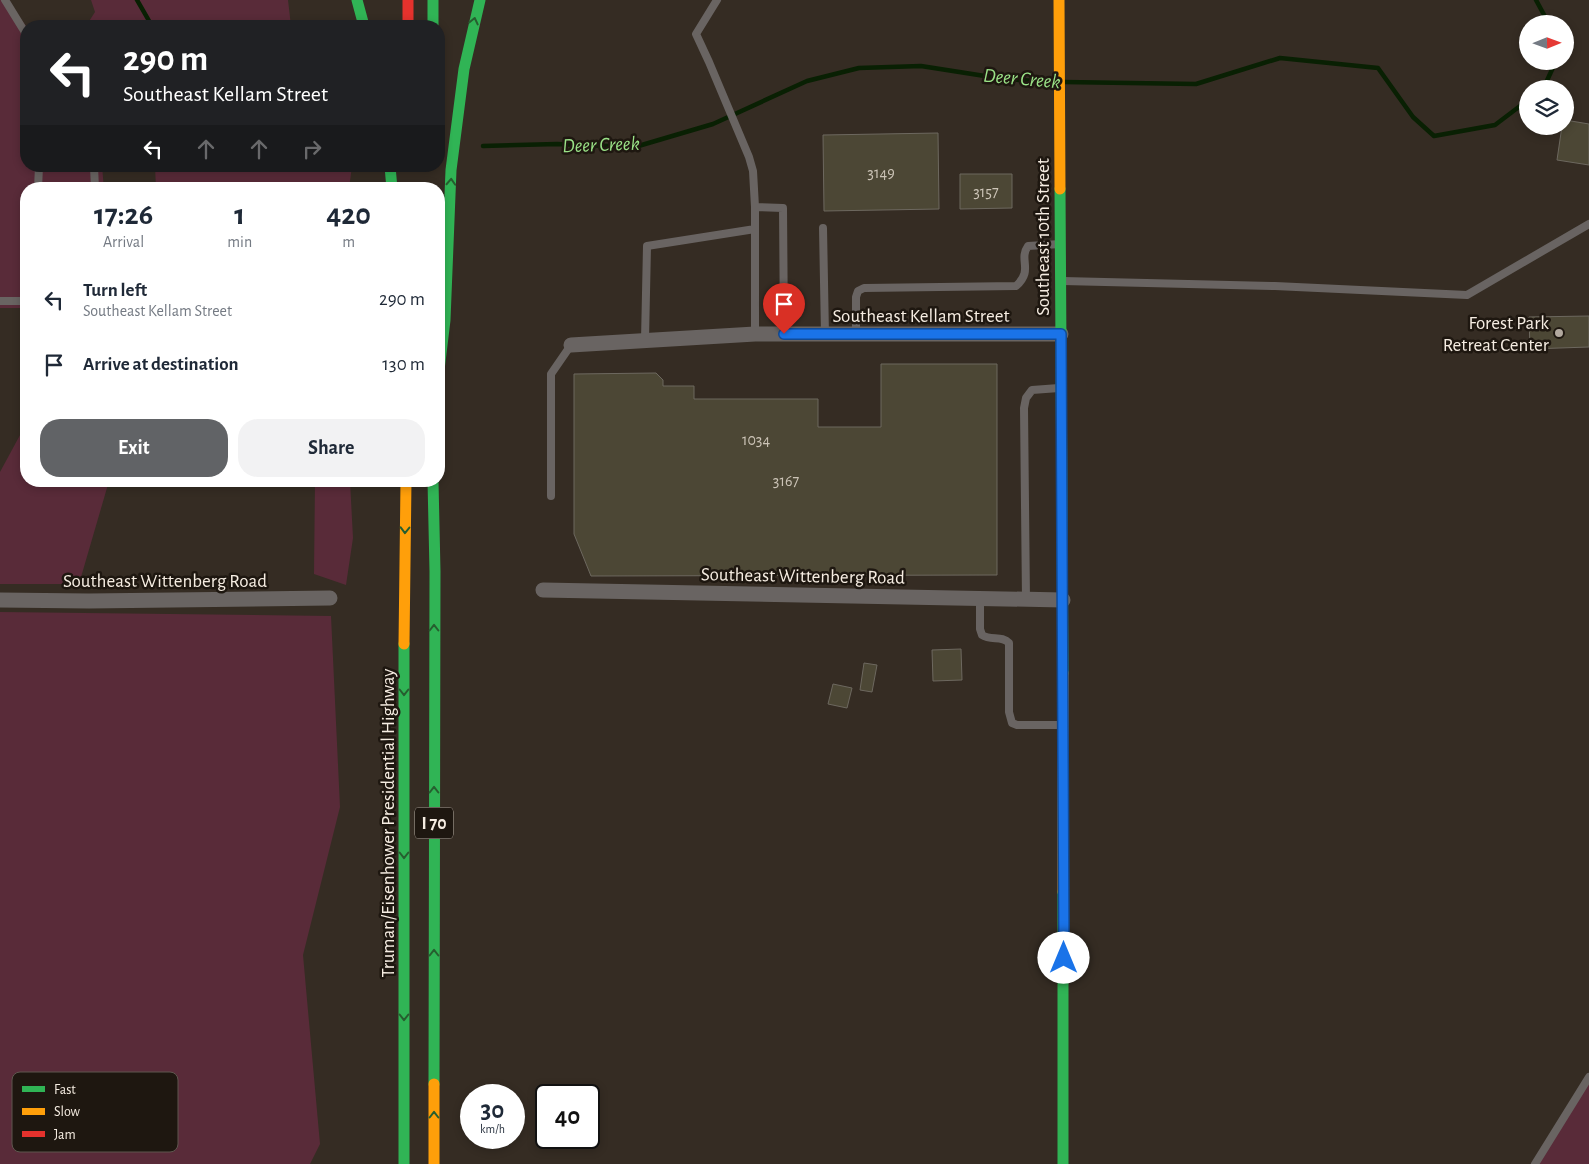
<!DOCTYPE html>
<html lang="en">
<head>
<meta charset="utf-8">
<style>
	:root { --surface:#fff; --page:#f2f2f3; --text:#1f2937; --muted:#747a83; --accent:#616366 }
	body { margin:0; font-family:"Alegreya Sans",sans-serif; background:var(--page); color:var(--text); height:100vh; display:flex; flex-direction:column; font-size:19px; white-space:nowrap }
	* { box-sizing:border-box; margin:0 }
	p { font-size:16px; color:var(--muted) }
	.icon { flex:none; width:28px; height:28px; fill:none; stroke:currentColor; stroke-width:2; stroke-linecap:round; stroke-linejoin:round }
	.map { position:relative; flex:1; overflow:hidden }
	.panel { position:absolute; left:20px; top:182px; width:425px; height:305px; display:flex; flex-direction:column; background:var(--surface); border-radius:20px; box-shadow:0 2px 8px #0003 }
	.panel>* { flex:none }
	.top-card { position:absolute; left:20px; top:20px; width:425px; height:152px; border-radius:20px; box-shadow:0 2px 8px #0003; background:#202124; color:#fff; overflow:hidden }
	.needle { width:32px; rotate:89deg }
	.controls { position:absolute; left:1519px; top:15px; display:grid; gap:10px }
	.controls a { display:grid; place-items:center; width:55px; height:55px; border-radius:50%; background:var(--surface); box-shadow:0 2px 8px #0003; font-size:25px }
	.speed { position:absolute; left:460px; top:1084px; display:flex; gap:10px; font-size:25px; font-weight:700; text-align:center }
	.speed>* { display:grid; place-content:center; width:65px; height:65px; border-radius:50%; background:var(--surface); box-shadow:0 2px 8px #0003; line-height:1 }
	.speed small { font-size:12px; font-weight:400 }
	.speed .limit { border:2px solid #111; border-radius:8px; background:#fff; color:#111 }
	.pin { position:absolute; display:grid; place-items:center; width:42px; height:42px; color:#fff; margin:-51px -21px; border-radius:50% 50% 50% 0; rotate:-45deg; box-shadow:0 0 5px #0007 }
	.pin .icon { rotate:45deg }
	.me { position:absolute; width:55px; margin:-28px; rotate:0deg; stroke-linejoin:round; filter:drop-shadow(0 0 4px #0008) }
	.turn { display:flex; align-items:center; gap:18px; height:105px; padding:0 20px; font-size:22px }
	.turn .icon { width:65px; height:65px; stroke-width:2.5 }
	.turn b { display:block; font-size:35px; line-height:42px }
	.lanes { display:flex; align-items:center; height:48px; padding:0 20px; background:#0003; justify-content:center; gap:25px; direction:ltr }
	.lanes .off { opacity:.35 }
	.eta { display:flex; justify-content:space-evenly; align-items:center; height:85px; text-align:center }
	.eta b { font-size:30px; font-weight:700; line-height:35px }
	.primary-button { display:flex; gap:10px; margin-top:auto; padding:10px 20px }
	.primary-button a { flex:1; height:58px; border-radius:20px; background:var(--accent); color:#fff; font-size:20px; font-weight:700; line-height:58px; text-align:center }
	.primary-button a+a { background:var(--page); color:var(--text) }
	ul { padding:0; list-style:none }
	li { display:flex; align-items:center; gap:15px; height:65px; padding:0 20px }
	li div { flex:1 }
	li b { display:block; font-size:19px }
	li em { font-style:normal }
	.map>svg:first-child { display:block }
	.green { fill:#592b39 }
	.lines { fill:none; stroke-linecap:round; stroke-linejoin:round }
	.stream { stroke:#092003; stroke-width:4.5 }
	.building { fill:#4c4735; stroke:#6d685f }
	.lane { stroke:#696462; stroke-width:8 }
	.street { stroke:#696462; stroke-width:15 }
	.fast { stroke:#30b455; stroke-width:11 }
	.slow { stroke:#ff9f0a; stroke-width:11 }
	.jam { stroke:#e5322d; stroke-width:11 }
	.oneway { stroke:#265e2f }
	.route-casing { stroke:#114b97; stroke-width:12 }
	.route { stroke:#1a73e8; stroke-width:9 }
	.poi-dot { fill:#b2a99f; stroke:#1e1710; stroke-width:2 }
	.labels { text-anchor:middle; stroke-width:5; stroke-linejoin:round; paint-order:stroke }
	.number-label { font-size:16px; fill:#ccc4b7 }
	.shield { fill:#1e1710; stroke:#b5ada3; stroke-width:1 }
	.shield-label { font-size:18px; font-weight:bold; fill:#f6ede2 }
	.street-label { font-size:19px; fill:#f6ede2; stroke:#1e1710 }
	.poi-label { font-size:19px; fill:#f6ede2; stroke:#1e1710; text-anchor:end }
	.water-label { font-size:20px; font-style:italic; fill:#9ae287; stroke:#1e1710 }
	.key { fill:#1e1710; stroke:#5f574f; stroke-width:1 }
	.key-label { font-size:14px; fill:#f6ede2 }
</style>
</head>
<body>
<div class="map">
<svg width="1589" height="1164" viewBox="0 0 1589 1164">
	<rect width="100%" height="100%" fill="#352c23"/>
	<!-- green -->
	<path class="green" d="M0,0H7L26,26V166H102L104,189H26V308H0Z
		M91,0H288L291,26H86L95,12Z
		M155,166H352L349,189H156Z
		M26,424V481H109L79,584H0V472Z
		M315,481H350L353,538L346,585L314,574Z
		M0,612L331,616L340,807L303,955L320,1144L310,1164H0Z
		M1589,1077V1164H1536Z"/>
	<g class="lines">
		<!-- stream -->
		<path class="stream" d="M137,0L152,26
			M1536,0L1549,24
			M1064,82L1196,84L1280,58L1378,68L1413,117L1434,136L1495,125L1528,100
			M1541,89L1544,87L1556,61
			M483,146L557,144L635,147L713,124L807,81L859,68L921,66L1004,79L1054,82"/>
	</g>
	<!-- building -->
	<path class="building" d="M1565,120L1589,124V165L1557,160L1562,126H1565Z
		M938,133L939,209L824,211L823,135Z
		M960,174H1012V208L960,209Z
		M1589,316V347L1530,349L1529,317Z
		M881,364H997V575L591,576L574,534V374L656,373L663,380V386H694V399H818V427H881Z
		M961,649L962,680L933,681L932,650Z
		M864,663L877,665L872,692L860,690Z
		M833,684L852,688L847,708L828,704Z"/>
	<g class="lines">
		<!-- lane -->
		<path class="lane" d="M5,0L26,34
			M717,0L696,34L709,62L749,157L753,171L755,207V334
			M94,166L95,189
			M38,189L39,166
			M755,207L783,208L784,334
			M823,228L825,335
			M1063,281L1275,286L1467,295L1589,224
			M0,301H26
			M856,335V297L858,291L864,288L1016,286C1034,270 1018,260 1028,246L1060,244
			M645,340L647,246L755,229
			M551,496V374L571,345
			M980,599V629L982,635C991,641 1002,635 1009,643V712L1012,723L1017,725H1062
			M1026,600L1024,408L1026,398L1032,390L1059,388
			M1535,1164L1589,1077"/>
		<!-- street -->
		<path class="street" d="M571,345L755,334H1061
			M543,590L1063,600
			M0,600L89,601L330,598"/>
		<!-- fast -->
		<path class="fast" d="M357,0L364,26
			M433,0V26
			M390,166L392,189
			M1060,189L1063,673
			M439,370L445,320L451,170L464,69L480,0
			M433,481L435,571L434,1084
			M404,644V1164
			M1063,892V1164"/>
		<!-- slow -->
		<path class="slow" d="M1059,0L1060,189
			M404,644L406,481
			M1063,673V892
			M434,1164V1084"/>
		<!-- jam -->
		<path class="jam" d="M408,0V26"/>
	</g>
	<!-- one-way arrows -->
	<defs><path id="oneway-chevron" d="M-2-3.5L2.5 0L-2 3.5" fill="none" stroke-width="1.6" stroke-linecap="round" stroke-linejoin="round" transform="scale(1.25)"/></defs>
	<g class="oneway">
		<use href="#oneway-chevron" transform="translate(474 21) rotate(-77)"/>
		<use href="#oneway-chevron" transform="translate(451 182) rotate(-87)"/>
		<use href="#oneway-chevron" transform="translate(405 530) rotate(91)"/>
		<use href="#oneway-chevron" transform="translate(434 628) rotate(-90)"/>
		<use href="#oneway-chevron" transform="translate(404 692) rotate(90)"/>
		<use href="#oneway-chevron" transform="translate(434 790) rotate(-90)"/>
		<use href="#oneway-chevron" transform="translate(404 855) rotate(90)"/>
		<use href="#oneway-chevron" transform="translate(434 953) rotate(-90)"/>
		<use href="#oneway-chevron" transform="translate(404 1017) rotate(90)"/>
		<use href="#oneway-chevron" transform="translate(434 1115) rotate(-90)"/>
	</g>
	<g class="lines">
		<defs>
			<path id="route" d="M784,334H1061L1064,958"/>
		</defs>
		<!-- route casing -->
		<use href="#route" class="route-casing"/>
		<!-- route -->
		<use href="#route" class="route"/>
	</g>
	<!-- markers -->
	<circle class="poi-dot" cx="1559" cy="333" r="5"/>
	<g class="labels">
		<!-- number labels -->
		<g class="number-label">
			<text x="881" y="178">3149</text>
			<text x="986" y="197">3157</text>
			<text x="756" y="445">1034</text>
			<text x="786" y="486">3167</text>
		</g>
		<!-- shield labels -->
		<rect class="shield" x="415" y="807.5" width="38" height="31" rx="4"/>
		<g class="shield-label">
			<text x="434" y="829">I 70</text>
		</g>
		<!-- street labels -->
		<g class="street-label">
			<text transform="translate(1042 237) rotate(-90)" y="7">Southeast 10th Street</text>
			<text x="921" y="322">Southeast Kellam Street</text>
			<text transform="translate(803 575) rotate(1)" y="7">Southeast Wittenberg Road</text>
			<text x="165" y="587">Southeast Wittenberg Road</text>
			<text transform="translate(387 823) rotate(-90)" y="7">Truman/Eisenhower Presidential Highway</text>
		</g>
		<!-- poi labels -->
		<g class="poi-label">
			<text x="1549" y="329">Forest Park<tspan x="1549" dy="22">Retreat Center</tspan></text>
		</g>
		<!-- water labels -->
		<g class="water-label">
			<text transform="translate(1022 78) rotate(5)" y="7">Deer Creek</text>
			<text transform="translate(601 144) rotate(-2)" y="7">Deer Creek</text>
		</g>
	</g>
	<!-- legend -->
	<rect x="12" y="1072" width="166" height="80" rx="8" class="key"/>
	<rect x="22" y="1086" width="23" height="6" fill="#30b455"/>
	<rect x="22" y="1108" width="23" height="7" fill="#ff9f0a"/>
	<rect x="22" y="1131" width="23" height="6" fill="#e5322d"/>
	<g class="key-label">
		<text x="54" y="1094">Fast</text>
		<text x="54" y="1116">Slow</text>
		<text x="54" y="1139">Jam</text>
	</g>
</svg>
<div class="controls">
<a><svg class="needle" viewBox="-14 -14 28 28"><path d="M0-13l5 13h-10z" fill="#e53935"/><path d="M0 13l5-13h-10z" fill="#747a83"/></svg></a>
<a><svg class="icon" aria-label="layers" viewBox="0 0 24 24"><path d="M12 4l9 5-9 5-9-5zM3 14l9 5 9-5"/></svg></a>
</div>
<div class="speed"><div>30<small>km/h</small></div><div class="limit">40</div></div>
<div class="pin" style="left:784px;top:334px;background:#d93025"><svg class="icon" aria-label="arrive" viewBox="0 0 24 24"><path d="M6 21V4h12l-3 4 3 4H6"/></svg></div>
<svg class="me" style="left:1064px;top:958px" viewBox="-20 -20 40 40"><circle r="19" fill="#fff"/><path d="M0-13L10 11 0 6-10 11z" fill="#1a73e8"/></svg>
<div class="top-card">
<div class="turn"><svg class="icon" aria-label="left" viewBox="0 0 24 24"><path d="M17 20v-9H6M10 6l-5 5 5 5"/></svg><div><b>290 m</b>Southeast Kellam Street</div></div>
<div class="lanes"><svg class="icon" aria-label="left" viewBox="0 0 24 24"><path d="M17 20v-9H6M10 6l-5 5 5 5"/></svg><svg class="icon off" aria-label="ahead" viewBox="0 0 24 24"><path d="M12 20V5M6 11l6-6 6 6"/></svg><svg class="icon off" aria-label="ahead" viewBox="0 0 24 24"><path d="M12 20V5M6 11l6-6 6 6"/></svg><svg class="icon off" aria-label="right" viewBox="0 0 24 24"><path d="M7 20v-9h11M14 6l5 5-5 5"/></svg></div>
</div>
<section class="panel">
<div class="eta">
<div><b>17:26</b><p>Arrival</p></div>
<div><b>1</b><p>min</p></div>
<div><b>420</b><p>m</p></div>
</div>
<ul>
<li><svg class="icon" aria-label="left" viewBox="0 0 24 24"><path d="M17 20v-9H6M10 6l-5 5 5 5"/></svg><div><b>Turn left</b><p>Southeast Kellam Street</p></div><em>290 m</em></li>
<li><svg class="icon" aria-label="arrive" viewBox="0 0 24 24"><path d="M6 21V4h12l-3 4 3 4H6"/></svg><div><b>Arrive at destination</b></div><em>130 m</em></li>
</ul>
<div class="primary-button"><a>Exit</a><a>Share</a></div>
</section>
</div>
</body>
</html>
